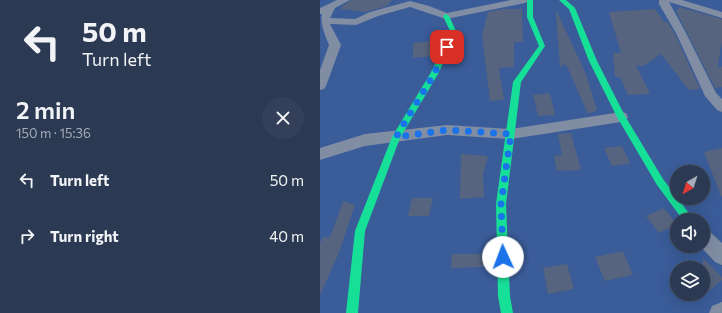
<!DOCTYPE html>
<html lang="en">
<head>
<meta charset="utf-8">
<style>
	:root { --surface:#2c3952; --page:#344059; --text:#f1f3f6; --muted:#a6acb8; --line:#485369 }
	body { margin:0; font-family:Commissioner,sans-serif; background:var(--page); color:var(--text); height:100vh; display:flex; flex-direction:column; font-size:15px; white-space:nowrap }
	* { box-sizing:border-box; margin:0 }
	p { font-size:13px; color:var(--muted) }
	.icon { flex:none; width:22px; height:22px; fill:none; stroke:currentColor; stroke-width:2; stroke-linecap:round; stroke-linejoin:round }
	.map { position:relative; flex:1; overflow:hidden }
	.side { display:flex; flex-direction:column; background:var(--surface); width:320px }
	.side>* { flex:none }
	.guide { background:#2c3952; color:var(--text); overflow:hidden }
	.needle { width:26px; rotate:219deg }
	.controls { position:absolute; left:350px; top:165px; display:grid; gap:8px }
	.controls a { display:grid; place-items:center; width:40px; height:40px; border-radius:50%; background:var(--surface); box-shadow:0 4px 16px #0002,0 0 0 1px var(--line); font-size:20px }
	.pin { position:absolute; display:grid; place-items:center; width:34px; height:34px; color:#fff; margin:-17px; border-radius:8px; box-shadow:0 2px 6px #0006 }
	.me { position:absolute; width:44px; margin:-22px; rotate:358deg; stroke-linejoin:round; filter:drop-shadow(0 0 3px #0008) }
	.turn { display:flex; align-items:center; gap:14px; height:84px; padding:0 16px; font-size:18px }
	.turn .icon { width:52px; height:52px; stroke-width:2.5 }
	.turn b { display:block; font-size:28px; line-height:34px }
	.round { display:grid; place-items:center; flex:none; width:42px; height:42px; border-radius:21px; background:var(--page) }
	.summary { display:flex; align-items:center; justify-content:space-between; height:68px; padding:0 16px }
	h1 { font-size:24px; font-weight:600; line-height:30px }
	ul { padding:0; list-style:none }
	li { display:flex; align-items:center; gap:12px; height:56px; padding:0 16px }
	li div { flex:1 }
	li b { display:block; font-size:15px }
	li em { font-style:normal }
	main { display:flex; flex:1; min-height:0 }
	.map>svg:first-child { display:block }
	.green { fill:#3a5c99; fill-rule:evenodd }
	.building { fill:#56647f }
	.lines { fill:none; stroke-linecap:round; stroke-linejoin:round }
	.street { fill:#818da3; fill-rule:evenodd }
	.fast { fill:#16e098; fill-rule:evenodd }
	.route { stroke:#1a73e8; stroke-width:7; stroke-dasharray:0 12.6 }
</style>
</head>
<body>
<main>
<section class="side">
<div class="guide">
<div class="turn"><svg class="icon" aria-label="left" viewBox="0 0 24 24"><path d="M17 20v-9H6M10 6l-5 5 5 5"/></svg><div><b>50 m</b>Turn left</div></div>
</div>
<div class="summary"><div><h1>2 min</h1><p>150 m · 15:36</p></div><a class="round"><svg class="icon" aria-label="close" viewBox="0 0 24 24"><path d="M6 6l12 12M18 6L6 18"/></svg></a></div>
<ul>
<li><svg class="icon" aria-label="left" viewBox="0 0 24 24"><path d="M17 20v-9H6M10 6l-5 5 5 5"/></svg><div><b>Turn left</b></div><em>50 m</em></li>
<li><svg class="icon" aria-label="right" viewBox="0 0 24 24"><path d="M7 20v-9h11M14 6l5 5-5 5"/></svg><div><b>Turn right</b></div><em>40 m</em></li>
</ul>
</section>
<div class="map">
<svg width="402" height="313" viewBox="0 0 402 313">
	<rect width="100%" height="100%" fill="#3b4c6d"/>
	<!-- green -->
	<path class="green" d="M0,0H402V313H0ZM357,172H383V198H357ZM357,220H383V246H357ZM357,268H383V294H357Z"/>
	<!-- building -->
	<path class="building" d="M31,0H72L67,6L45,12L21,9V7Z
		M359,7L402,19V41L398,66L402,67V87L395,88L356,11Z
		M183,9H202L203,42H194V67L179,68L184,100L170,101L162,35L168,12Z
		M335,9L345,23L347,21L355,34L380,89L369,90L341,54L324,66L316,65L330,94L308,95L300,77H295L293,53H301L289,12Z
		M237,12L266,74L277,110L268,114L246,64L240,67L236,13Z
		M110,41L112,56L93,58V43Z
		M230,93L235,115L218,116L213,95Z
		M251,133L261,170L237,171L234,156L242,155L238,134Z
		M302,146L310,163L292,166L284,148Z
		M402,148V196H401L384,152Z
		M141,154L168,156L163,174L164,197L140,199Z
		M92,198H113L109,216H88Z
		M23,201L35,205L18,255L0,295V243L3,237H10Z
		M344,208L357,225L339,233L326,216Z
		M303,251L313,275L285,281L275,257Z
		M132,254H168V267L131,268Z
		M383,258L402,277V280L383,296Z
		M247,264L254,289L228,294L223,268Z"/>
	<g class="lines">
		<!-- street -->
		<path class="street" d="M17,0H30L15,8L10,18L35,19L50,12L90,1L109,6L127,13L191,0H210L205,3L126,19L90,7L58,16L36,25L10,24L21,45L6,86L4,89L0,90V70L9,45C5,35 0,24 2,14H0V8Z
			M339,0H362L402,12V18L349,2L366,33L396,93L402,99V112L397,110L385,96L356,33L339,4Z
			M301,112L306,113L308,117L306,121L301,122L191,139L127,135L45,146L0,160V148L45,134L127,125L191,129Z
			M383,229L389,231L402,243V265L395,262L380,246H383Z
			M402,302V313H389L392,306Z"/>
		<!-- fast -->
		<path class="fast" d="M207,0H213V17L225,46L201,82L186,204L190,296L193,313H181L178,296L176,204L193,82L219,46L207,17Z
			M239,0H246L255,8L277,61L305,116L343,179L374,220H363L337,185L297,117L269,61L249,9Z
			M126,14L129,16L137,33L118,74L80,138L45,231L38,313H26L35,231L72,137L110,74L131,33L123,16Z"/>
	</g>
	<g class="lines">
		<!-- route -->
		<path class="route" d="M127,47L114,74L76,137L127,130L191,134L181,204L183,257"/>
	</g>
</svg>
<div class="controls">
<a><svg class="needle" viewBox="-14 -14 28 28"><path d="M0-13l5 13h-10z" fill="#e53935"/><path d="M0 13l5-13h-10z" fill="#a6acb8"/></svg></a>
<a><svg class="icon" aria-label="sound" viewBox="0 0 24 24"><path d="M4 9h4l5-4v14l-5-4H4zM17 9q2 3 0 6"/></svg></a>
<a><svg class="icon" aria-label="layers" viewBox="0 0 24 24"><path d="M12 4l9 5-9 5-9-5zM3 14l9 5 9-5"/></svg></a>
</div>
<div class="pin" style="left:127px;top:47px;background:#d93025"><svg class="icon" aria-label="arrive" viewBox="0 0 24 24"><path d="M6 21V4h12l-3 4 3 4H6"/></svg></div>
<svg class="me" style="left:183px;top:257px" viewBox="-20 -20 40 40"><circle r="19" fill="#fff"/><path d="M0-13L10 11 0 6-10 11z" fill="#1a73e8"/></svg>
</div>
</main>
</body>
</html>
